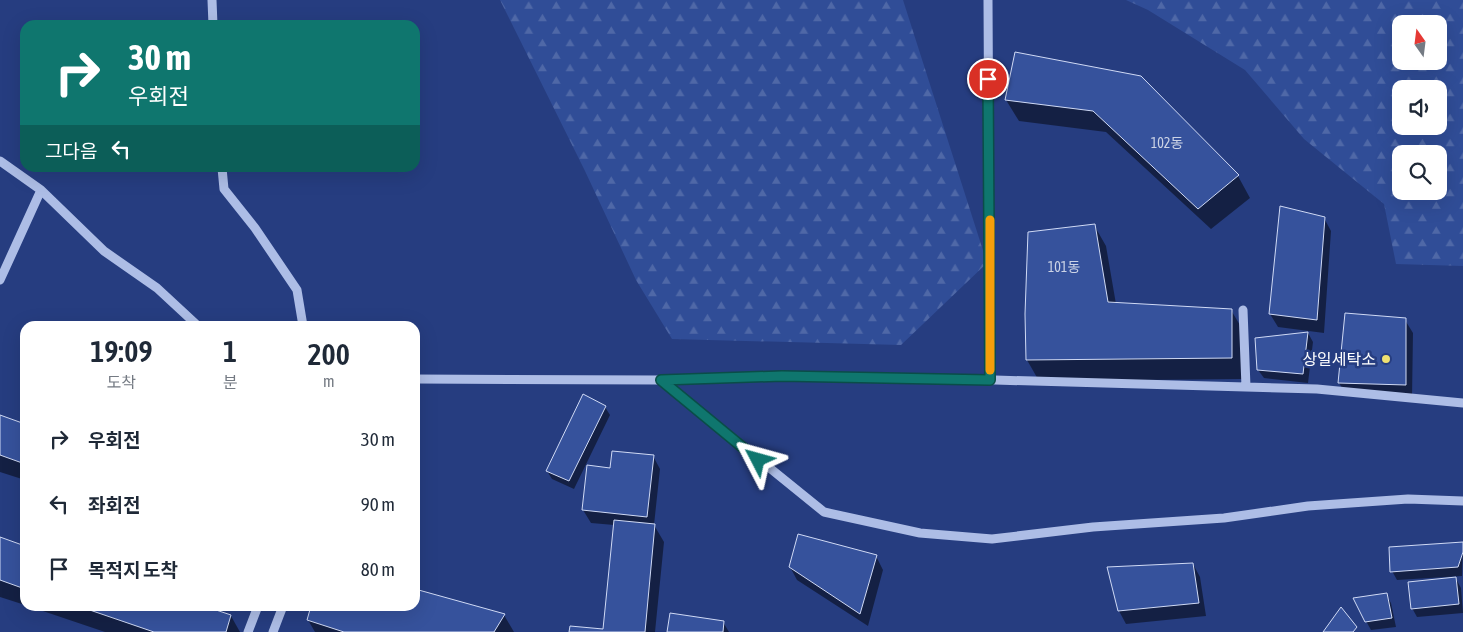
<!DOCTYPE html>
<html lang="ko">
<head>
<meta charset="utf-8">
<style>
	:root { --surface:#fff; --page:#f2f2f3; --text:#1f2937; --muted:#747a83 }
	body { margin:0; font-family:"Asap Condensed","Noto Sans KR",sans-serif; background:var(--page); color:var(--text); height:100vh; display:flex; flex-direction:column; font-size:19px; white-space:nowrap }
	* { box-sizing:border-box; margin:0 }
	p { font-size:16px; color:var(--muted) }
	.icon { flex:none; width:28px; height:28px; fill:none; stroke:currentColor; stroke-width:2; stroke-linecap:round; stroke-linejoin:round }
	.map { position:relative; flex:1; overflow:hidden }
	.sheet { position:absolute; left:20px; top:321px; width:400px; height:290px; display:flex; flex-direction:column; background:var(--surface); border-radius:15px; box-shadow:0 5px 20px #0002 }
	.sheet>* { flex:none }
	.top-card { position:absolute; left:20px; top:20px; width:400px; height:152px; border-radius:15px; box-shadow:0 5px 20px #0002; background:#0f766e; color:#fff; overflow:hidden }
	.needle { width:32px; rotate:346deg }
	.buttons { position:absolute; left:1392px; top:15px; display:grid; gap:10px }
	.buttons a { display:grid; place-items:center; width:55px; height:55px; border-radius:10px; background:var(--surface); box-shadow:0 5px 20px #0002; font-size:25px }
	.pin { position:absolute; display:grid; place-items:center; width:42px; height:42px; color:#fff; margin:-21px; border:2px solid #fff; border-radius:50%; box-shadow:0 1px 5px #0007 }
	.me { position:absolute; width:55px; margin:-28px; rotate:309deg; stroke-linejoin:round; filter:drop-shadow(0 0 4px #0008) }
	.turn { display:flex; align-items:center; gap:18px; height:105px; padding:0 25px; font-size:22px }
	.turn .icon { width:65px; height:65px; stroke-width:2.5 }
	.turn b { display:block; font-size:35px; line-height:42px }
	.then { display:flex; align-items:center; height:48px; padding:0 25px; background:#0003; gap:10px; font-size:19px }
	.eta { display:flex; justify-content:space-evenly; align-items:center; height:85px; text-align:center }
	.eta b { font-size:30px; font-weight:600; line-height:35px }
	ul { padding:0; list-style:none }
	li { display:flex; align-items:center; gap:15px; height:65px; padding:0 25px }
	li div { flex:1 }
	li b { display:block; font-size:19px }
	li em { font-style:normal }
	.map>svg:first-child { display:block }
	.forest { fill:url(#forest-firs); fill-rule:evenodd }
	.shadow { fill:#0007 }
	.building { fill:#36529c; stroke:#d0daf5 }
	.lines { fill:none; stroke-linecap:round; stroke-linejoin:round }
	.minor { stroke:#adbde6; stroke-width:9 }
	.route-casing { stroke:#0a4d48; stroke-width:12 }
	.route { stroke:#0f766e; stroke-width:9 }
	.slow { stroke:#f59e0b; stroke-width:9 }
	.poi-dot { fill:#efe171; stroke:#263d80; stroke-width:2 }
	.labels { text-anchor:middle; stroke-width:5; stroke-linejoin:round; paint-order:stroke }
	.number-label { font-size:14px; fill:#cdd4e6 }
	.poi-label { font-size:16px; fill:#fff; stroke:#263d80; text-anchor:end }
</style>
</head>
<body>
<div class="map">
<svg width="1463" height="632" viewBox="0 0 1463 632">
	<defs>
		<pattern id="forest-firs" width="22" height="20" patternUnits="userSpaceOnUse" patternTransform="scale(1.25)"><rect width="22" height="20" fill="#304d97"/><path d="M5 1l3.5 6h-7zM16 11l3.5 6h-7z" fill="#4f68a7"/></pattern>
	</defs>
	<rect width="100%" height="100%" fill="#263d80"/>
	<!-- forest -->
	<path class="forest" d="M500,0H903L987,263L901,345L672,339L636,280L585,171Z
		M1126,0H1463V266L1396,264L1384,204L1304,139L1245,70L1148,10ZM1401,24H1439V61H1401ZM1401,89H1439V126H1401ZM1401,154H1439V191H1401Z"/>
	<!-- shadow -->
	<path class="shadow" d="M1140,78L1238,176L1250,198L1211,229L1106,132L1019,121L1006,100Z
		M1324,218L1331,231L1324,333L1278,327L1270,314Z
		M1094,225L1106,246L1116,304L1231,310L1244,332L1243,379L1039,381L1027,360Z
		M1346,314L1405,320L1413,333L1412,398L1347,396L1339,383Z
		M1308,333L1313,342L1308,383L1264,378L1258,370Z
		M605,407L610,415L574,489L552,479L547,471Z
		M0,417L25,425V480L0,472Z
		M653,456L660,469L654,525L664,542L655,632H571L604,630L614,525L591,523L583,510L611,469Z
		M0,539L25,547V605L0,597Z
		M1463,544L1462,576L1397,580L1392,571Z
		M876,556L883,570L868,626L797,580L790,567Z
		M1193,564L1200,577L1206,616L1126,624L1119,611Z
		M1456,579L1461,588L1463,613L1417,617L1412,608Z
		M415,591L504,615L514,632H315L308,620L415,606Z
		M1386,595L1391,603L1396,627L1371,630L1366,621Z
		M28,606H200L231,616L240,632H105Z
		M723,622L729,632H669Z"/>
	<!-- building -->
	<path class="building" d="M1015,52L1141,76L1239,175L1198,209L1093,111L1005,100Z
		M1280,206L1325,217L1317,320L1269,314Z
		M1095,224L1108,302L1232,309V358L1026,360L1025,314L1028,232Z
		M1345,313L1406,318V385L1338,383Z
		M1308,332L1303,374L1257,370L1255,338Z
		M583,394L606,406L569,481L546,471Z
		M0,415L25,424V464L0,455Z
		M612,451L654,455L647,517L582,510L587,465L610,468Z
		M614,520L655,524L645,632H569L570,626L603,629Z
		M798,534L877,555L860,614L789,567Z
		M0,537L25,546V589L0,580Z
		M1463,542V552L1458,567L1390,572L1389,547Z
		M1193,563L1199,603L1118,611L1107,567Z
		M1456,577L1459,604L1411,609L1408,582Z
		M415,589L505,614L494,632H344L307,620L311,606H415Z
		M1387,593L1392,618L1365,622L1353,598Z
		M78,606H204L231,615L226,632H154Z
		M1341,607L1357,627L1353,632H1323Z
		M670,613L724,621L723,632H667Z"/>
	<g class="lines">
		<!-- minor -->
		<path class="minor" d="M212,0L213,25
			M988,0L990,380
			M0,161L41,190L104,251L157,288L198,326
			M222,168L224,189L255,228L297,290L303,326
			M0,280L41,190
			M1243,310L1246,387
			M415,379L661,380L782,376L995,380L1317,389L1463,403
			M661,380L824,512L920,533L992,539L1093,527L1224,518L1308,506L1408,499L1463,501
			M248,632L258,606
			M273,632L283,606"/>
	</g>
	<g class="lines">
		<defs>
			<path id="route" d="M758,460L661,380L782,376L990,380L988,79"/>
		</defs>
		<!-- route casing -->
		<use href="#route" class="route-casing"/>
		<!-- route -->
		<use href="#route" class="route"/>
		<!-- slow -->
		<path class="slow" d="M990,370V220"/>
	</g>
	<!-- markers -->
	<circle class="poi-dot" cx="1386" cy="359" r="5"/>
	<g class="labels">
		<!-- number labels -->
		<g class="number-label">
			<text x="1167" y="148">102동</text>
			<text x="1064" y="272">101동</text>
		</g>
		<!-- poi labels -->
		<g class="poi-label">
			<text x="1376" y="365">상일세탁소</text>
		</g>
	</g>
</svg>
<div class="buttons">
<a><svg class="needle" viewBox="-14 -14 28 28"><path d="M0-13l5 13h-10z" fill="#e53935"/><path d="M0 13l5-13h-10z" fill="#747a83"/></svg></a>
<a><svg class="icon" aria-label="sound" viewBox="0 0 24 24"><path d="M4 9h4l5-4v14l-5-4H4zM17 9q2 3 0 6"/></svg></a>
<a><svg class="icon" aria-label="search" viewBox="0 0 24 24"><circle cx="10" cy="10" r="6"/><path d="M15 15l6 6"/></svg></a>
</div>
<div class="pin" style="left:988px;top:79px;background:#d93025"><svg class="icon" aria-label="arrive" viewBox="0 0 24 24"><path d="M6 21V4h12l-3 4 3 4H6"/></svg></div>
<svg class="me" style="left:758px;top:460px" viewBox="-20 -20 40 40"><path d="M0-17L14 15 0 8-14 15z" fill="#0f766e" stroke="#fff" stroke-width="4"/></svg>
<div class="top-card">
<div class="turn"><svg class="icon" aria-label="right" viewBox="0 0 24 24"><path d="M7 20v-9h11M14 6l5 5-5 5"/></svg><div><b>30 m</b>우회전</div></div>
<div class="then">그다음<svg class="icon" aria-label="left" viewBox="0 0 24 24"><path d="M17 20v-9H6M10 6l-5 5 5 5"/></svg></div>
</div>
<section class="sheet">
<div class="eta">
<div><b>19:09</b><p>도착</p></div>
<div><b>1</b><p>분</p></div>
<div><b>200</b><p>m</p></div>
</div>
<ul>
<li><svg class="icon" aria-label="right" viewBox="0 0 24 24"><path d="M7 20v-9h11M14 6l5 5-5 5"/></svg><div><b>우회전</b></div><em>30 m</em></li>
<li><svg class="icon" aria-label="left" viewBox="0 0 24 24"><path d="M17 20v-9H6M10 6l-5 5 5 5"/></svg><div><b>좌회전</b></div><em>90 m</em></li>
<li><svg class="icon" aria-label="arrive" viewBox="0 0 24 24"><path d="M6 21V4h12l-3 4 3 4H6"/></svg><div><b>목적지 도착</b></div><em>80 m</em></li>
</ul>
</section>
</div>
</body>
</html>
